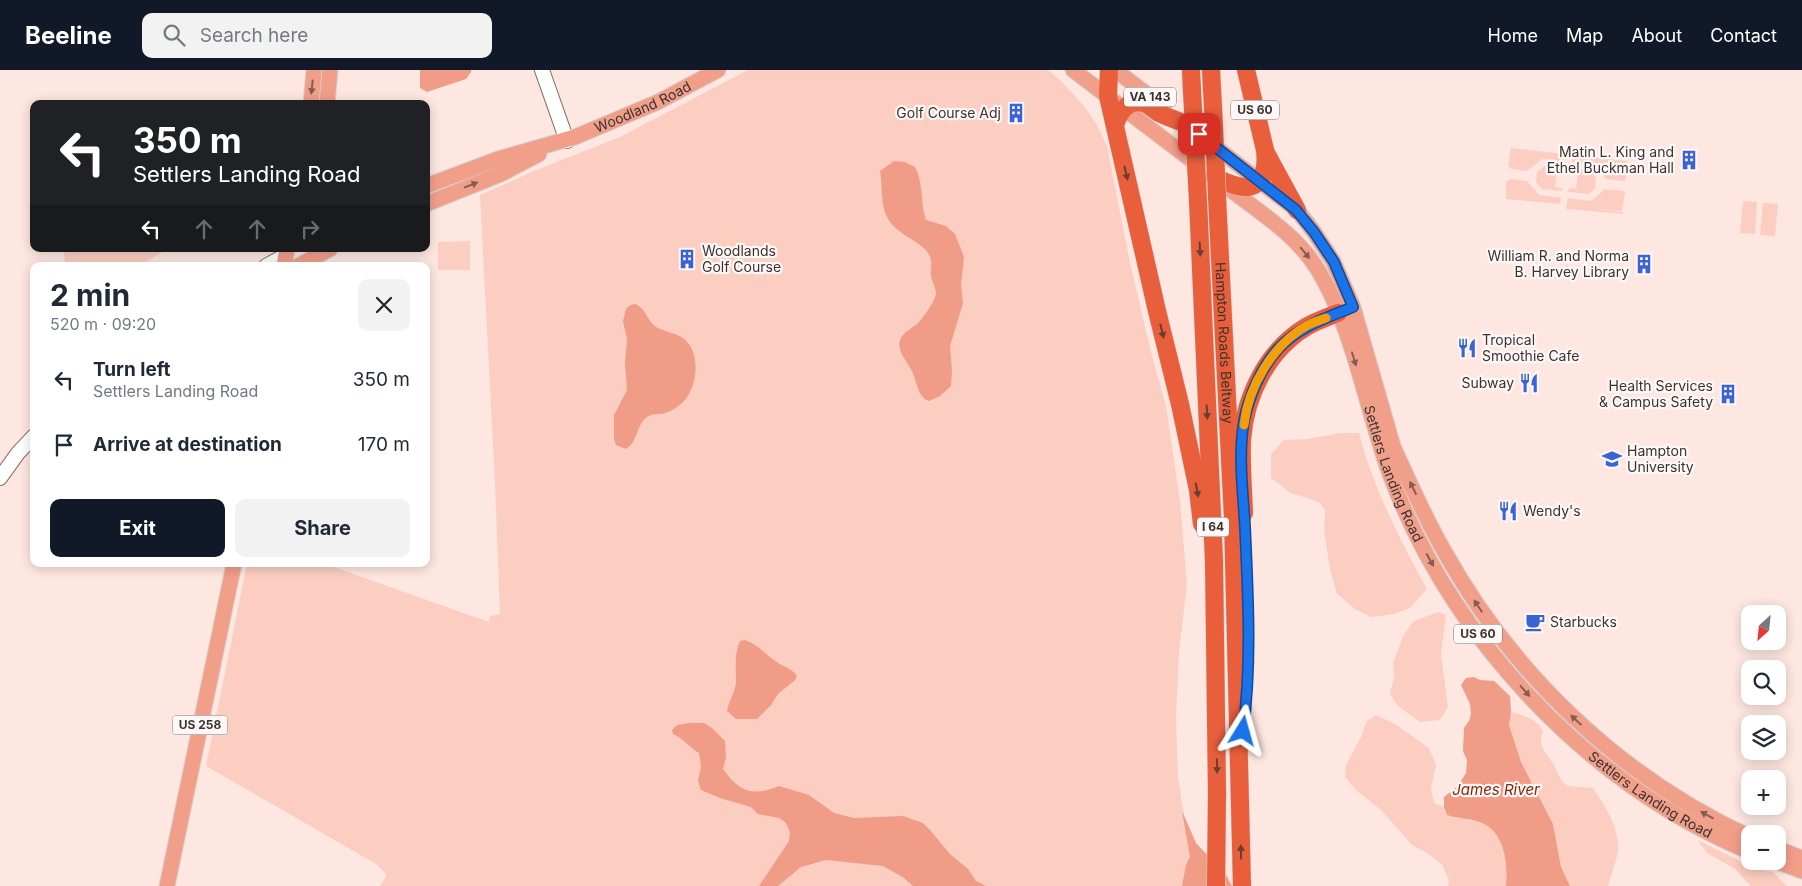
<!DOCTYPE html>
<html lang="en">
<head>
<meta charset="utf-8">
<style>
	:root { --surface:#fff; --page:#f2f2f3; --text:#1f2937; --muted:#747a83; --accent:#111827 }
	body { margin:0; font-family:Inter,sans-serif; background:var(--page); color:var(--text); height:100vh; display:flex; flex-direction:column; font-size:19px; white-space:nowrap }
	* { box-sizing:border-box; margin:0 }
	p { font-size:16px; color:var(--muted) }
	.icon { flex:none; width:28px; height:28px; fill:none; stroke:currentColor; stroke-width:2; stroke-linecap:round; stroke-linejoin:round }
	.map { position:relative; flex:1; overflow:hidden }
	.panel { position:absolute; left:30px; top:192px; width:400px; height:305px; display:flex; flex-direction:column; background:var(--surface); border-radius:10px; box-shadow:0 2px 12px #0003 }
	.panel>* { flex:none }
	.hud { position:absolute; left:30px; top:30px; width:400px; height:152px; border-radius:10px; box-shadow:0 2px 12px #0003; background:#202124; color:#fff; overflow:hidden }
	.needle { width:32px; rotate:207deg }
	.fabs { position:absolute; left:1741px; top:535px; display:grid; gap:10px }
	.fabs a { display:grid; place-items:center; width:45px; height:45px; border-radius:10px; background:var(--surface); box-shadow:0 2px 12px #0003; font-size:25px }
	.pin { position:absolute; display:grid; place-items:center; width:42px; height:42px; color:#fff; margin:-21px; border-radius:10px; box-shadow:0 2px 8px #0006 }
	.me { position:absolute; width:55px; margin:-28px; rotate:8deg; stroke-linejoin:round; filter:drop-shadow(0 0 4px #0008) }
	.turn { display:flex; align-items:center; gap:18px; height:105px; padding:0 20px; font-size:22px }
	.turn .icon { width:65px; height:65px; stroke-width:2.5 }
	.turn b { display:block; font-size:35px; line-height:42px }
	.lanes { display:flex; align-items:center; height:48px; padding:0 20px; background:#0003; justify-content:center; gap:25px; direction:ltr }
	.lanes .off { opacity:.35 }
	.round { display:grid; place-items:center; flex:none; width:52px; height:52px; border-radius:10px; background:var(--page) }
	.summary { display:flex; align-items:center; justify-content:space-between; height:85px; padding:0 20px }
	h1 { font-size:30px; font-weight:700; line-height:38px }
	.primary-button { display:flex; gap:10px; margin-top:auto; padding:10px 20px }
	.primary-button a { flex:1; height:58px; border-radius:10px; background:var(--accent); color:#fff; font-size:20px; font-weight:700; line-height:58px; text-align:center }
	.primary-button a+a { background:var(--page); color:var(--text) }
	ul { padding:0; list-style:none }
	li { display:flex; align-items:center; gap:15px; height:65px; padding:0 20px }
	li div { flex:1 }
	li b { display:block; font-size:19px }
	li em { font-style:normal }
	header { display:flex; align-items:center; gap:30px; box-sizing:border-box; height:70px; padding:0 25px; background:var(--accent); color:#fff }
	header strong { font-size:24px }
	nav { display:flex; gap:28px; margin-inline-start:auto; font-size:18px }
	.search { width:350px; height:45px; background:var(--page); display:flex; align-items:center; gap:12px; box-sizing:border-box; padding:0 18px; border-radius:10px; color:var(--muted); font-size:19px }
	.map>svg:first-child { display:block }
	.green { fill:#fccec2 }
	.water { fill:#f09c86 }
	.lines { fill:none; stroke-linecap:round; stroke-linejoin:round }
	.secondary-casing { stroke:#84706a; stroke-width:16 }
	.primary-casing { stroke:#d4d2d1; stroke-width:17 }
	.highway-casing { stroke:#d4d2d1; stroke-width:19 }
	.secondary { stroke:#fff; stroke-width:14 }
	.primary { stroke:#f29f8a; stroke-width:15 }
	.highway { stroke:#e95f3c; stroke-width:18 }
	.highway-bridge-casing { stroke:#d4d2d1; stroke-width:19; stroke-linecap:butt }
	.highway-bridge { stroke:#e95f3c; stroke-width:18 }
	.oneway { fill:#845e54 }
	.oneway2 { fill:#663e33 }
	.route-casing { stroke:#114b97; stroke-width:12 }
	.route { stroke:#1a73e8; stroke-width:9 }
	.slow { stroke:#f59e0b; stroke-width:9 }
	.labels { text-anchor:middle; stroke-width:4.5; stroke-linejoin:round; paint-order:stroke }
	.shield { fill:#fdf8f7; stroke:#756e6c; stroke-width:1 }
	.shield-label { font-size:12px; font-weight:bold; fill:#3b3330 }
	.street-label { font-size:14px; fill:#3b3330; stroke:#fdf8f7 }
	.poi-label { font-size:14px; fill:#3b3330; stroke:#fdf8f7; text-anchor:end }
	.water-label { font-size:15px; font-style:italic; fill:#87280c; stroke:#fdf8f7 }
</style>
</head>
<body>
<header>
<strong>Beeline</strong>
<div class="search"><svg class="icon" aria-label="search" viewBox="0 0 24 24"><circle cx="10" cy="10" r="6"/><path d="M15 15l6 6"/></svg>Search here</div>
<nav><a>Home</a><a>Map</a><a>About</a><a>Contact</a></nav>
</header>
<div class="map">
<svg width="1802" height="816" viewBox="0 0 1802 816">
	<rect width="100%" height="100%" fill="#fee7e0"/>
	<!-- green -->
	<path class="green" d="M748,0H1048L1061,11L1084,36L1097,55L1107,76L1130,193L1151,282L1166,336L1180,431L1187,514L1179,582L1176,647L1178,707L1195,816H380L387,805L376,794L206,696L247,494H325L489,552L490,546L500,544L495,414L480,125L534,101L620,67Z
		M1511,78L1564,84L1563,91L1542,89L1527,101L1512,99L1508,96Z
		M1572,85L1627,91L1626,109L1623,111L1606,109L1595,94L1572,92Z
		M1545,96H1548V100L1557,101L1555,117L1562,118V121L1542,119L1536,112L1537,102Z
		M1571,99L1591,101L1596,108L1595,118L1589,124L1568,122L1569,118L1580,119L1576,118L1578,103L1571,102Z
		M1510,109L1527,111L1539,125L1561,128L1560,134L1506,129V112Z
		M1605,119L1624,121L1625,123L1622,141L1594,139L1623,142V144L1566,139L1568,128L1591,131Z
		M1743,131L1757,132L1755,164L1740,163Z
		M1763,133L1778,134L1775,166L1760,165Z
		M470,171V200H438V172Z
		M64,179H168L138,196H65Z
		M1340,363H1359C1373,417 1400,470 1427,519L1410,538L1394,544L1371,547L1355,539L1337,524L1330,499L1324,460L1325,440L1319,432L1291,423L1271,408V384L1284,370L1307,369Z
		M1438,542L1446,545L1441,584L1448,637L1440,650L1420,652L1398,636L1390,624L1394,607L1393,593L1404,564L1414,551Z
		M1511,642C1524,645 1536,649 1543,661C1536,677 1548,684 1555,697C1558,704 1561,713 1569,716C1573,717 1587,717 1593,718C1605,735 1616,753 1618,774C1619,787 1611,804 1608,816H1570L1561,797L1553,754L1521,692L1509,655Z
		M1376,645L1395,654L1429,678L1436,695L1431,719L1434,733L1444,737L1447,745C1458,750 1471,748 1482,753C1505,763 1508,794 1506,816H1448L1449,810L1442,794L1427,783L1412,775L1382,741L1356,720L1345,707L1346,695L1361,667L1367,651Z
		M1698,770L1754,798L1773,802L1787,816H1751L1735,799L1707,783Z"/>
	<!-- water -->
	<path class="water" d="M420,0H471V2L466,9L427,22L420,18Z
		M894,91L905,92L915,97C924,114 920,133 926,150L946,156L955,164L964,187L961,215L963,233L950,276L952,301L951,316L940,326L929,331C919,328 917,314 914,306C911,296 902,288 900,279C897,264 909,261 918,253C923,248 935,231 936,224C936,218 932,212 931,206C930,199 933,193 930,187C925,172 899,167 888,149C880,135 883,117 880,101Z
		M635,234C646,238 648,253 658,258C666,262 676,263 683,268C702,282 698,320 681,334C676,338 668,343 661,344C655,344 652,344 647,347C636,355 638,372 626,379L616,375L614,369V345L627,320L625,293L627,269L623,251L626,239L630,235Z
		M745,570C757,574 764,583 774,590C781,596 792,598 797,606L795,610L778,624L771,635L757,649H736L727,641C729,630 736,621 736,611C736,596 734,585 740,571Z
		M1474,607L1480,610L1494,611L1510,626L1511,642L1509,655L1521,692L1553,754L1561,797L1570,816H1506C1508,794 1505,763 1482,753C1471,748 1458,749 1447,745L1444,737V727L1458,716L1466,703L1467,690L1463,681L1464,658L1469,651L1471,644L1470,634L1461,615L1466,608Z
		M689,653H704L712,658L725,671L726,687L723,699C739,722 753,727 779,716L809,725L834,743L854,748L903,746L923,753L930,760L950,784L968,799L976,811L986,816H913L904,808L883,796L826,790L801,797L778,816H759L789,771L790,762L786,753L779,748L758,744L751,737L720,728L701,720L698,711L701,697L699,683C689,677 684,669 673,664L672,660L677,655Z
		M1182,741L1196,773L1226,805L1232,816H1182L1186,795L1190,787Z"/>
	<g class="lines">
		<defs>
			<path id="secondary" d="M542,0L567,71
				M266,196L286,185
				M0,408L18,383L34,366"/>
			<g id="primary">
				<path id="s1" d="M1073,0C1125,39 1176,78 1227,117C1259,142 1297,165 1318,200C1353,258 1366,338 1389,402C1450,567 1587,714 1750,782"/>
				<path d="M1115,0L1164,37"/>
				<path d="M311,34L314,0"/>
				<path d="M327,34L330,0"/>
				<path d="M1188,56L1297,140L1314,162L1333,191L1353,237L1393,376C1409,411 1424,446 1443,479C1512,604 1620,707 1750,767"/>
				<path id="s2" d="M426,116L498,89L575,67L658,32L718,0"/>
				<path d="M426,134L501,104L539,84"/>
				<path d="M284,196L287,179"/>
				<path d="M298,196L330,179"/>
				<path d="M1778,779L1802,788"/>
				<path d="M1775,791L1802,801"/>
				<path d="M167,816L234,494"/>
			</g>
			<g id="highway">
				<path d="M1109,0L1108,26L1157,241L1180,334L1198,420L1202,454"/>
				<path d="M1191,0L1192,21"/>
				<path d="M1211,0L1213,37"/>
				<path d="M1115,55C1119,42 1129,27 1146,34C1150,36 1154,40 1159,43C1167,47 1176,50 1184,53"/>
				<path d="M1266,83L1297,140"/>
				<path d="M1214,107C1223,111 1235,117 1245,117C1265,117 1267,95 1265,80L1246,0"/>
				<path d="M1198,130L1214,491L1217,723L1216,816"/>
				<path id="s3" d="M1218,148L1233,448L1242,816"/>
				<path d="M1244,443C1243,419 1241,394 1242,370C1245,325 1268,280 1306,257C1316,251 1328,247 1338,243"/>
			</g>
		</defs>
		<!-- secondary casing -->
		<use href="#secondary" class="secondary-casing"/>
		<!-- primary casing -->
		<use href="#primary" class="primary-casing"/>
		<!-- highway casing -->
		<use href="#highway" class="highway-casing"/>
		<!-- secondary -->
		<use href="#secondary" class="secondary"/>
		<!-- primary -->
		<use href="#primary" class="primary"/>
		<!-- highway -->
		<use href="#highway" class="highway"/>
		<defs>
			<path id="highway-bridge" d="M1192,21L1198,130
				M1213,37L1218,148"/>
		</defs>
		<!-- highway-bridge casing -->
		<use href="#highway-bridge" class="highway-bridge-casing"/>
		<!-- highway-bridge -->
		<use href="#highway-bridge" class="highway-bridge"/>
	</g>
	<!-- one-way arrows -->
	<defs><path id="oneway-solid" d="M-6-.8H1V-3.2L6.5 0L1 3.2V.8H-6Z" transform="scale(1.25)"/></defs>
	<g class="oneway">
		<use href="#oneway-solid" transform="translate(312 17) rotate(96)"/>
		<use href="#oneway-solid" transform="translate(471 115) rotate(-21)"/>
		<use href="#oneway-solid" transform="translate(1305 183) rotate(51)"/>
		<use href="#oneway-solid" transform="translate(1354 289) rotate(73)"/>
		<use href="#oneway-solid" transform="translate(1413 418) rotate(-116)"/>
		<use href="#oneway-solid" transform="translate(1430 490) rotate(61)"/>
		<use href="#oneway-solid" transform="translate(1478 536) rotate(-124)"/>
		<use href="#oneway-solid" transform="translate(1525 621) rotate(48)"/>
		<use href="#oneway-solid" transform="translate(1576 650) rotate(-137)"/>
		<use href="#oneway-solid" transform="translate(1707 745) rotate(-151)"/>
	</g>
	<g class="oneway2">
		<use href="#oneway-solid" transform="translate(1126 103) rotate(77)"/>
		<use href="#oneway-solid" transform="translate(1200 179) rotate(87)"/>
		<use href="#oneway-solid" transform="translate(1162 261) rotate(76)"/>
		<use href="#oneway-solid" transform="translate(1207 342) rotate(87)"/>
		<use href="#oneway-solid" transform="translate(1197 420) rotate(80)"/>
		<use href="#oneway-solid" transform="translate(1217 696) rotate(89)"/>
		<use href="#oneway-solid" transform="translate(1241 782) rotate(-91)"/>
	</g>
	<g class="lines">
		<defs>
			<path id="route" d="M1199,64L1296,140L1314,162L1334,192L1353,237C1326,248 1298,257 1278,279C1261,298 1249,326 1244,351C1238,385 1243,422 1245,457C1248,524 1252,594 1243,661"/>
		</defs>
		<!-- route casing -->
		<use href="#route" class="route-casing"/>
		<!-- route -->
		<use href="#route" class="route"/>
		<!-- slow -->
		<path class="slow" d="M1244,355C1248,317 1273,274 1308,255C1314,252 1320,250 1326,248"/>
	</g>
	<!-- icons -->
	<defs>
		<symbol id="building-bare" viewBox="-9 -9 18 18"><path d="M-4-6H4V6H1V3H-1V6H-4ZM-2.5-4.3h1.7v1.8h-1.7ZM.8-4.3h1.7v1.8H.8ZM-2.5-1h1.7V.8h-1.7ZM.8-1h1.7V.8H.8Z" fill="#3a64d5" stroke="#fdf8f7" stroke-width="2.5" paint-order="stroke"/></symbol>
		<symbol id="restaurant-bare" viewBox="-9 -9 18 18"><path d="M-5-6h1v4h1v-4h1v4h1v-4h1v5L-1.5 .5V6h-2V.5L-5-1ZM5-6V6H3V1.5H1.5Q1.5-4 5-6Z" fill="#3a64d5" stroke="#fdf8f7" stroke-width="2.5" paint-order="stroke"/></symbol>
		<symbol id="university-bare" viewBox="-9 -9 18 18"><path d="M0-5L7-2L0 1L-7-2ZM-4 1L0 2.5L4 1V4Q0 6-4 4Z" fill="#3a64d5" stroke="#fdf8f7" stroke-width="2.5" paint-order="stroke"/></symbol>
		<symbol id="cafe-bare" viewBox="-9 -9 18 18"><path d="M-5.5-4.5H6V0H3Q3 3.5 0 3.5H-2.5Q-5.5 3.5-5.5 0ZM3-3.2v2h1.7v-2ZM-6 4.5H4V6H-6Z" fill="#3a64d5" stroke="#fdf8f7" stroke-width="2.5" paint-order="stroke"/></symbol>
	</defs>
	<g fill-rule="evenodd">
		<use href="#building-bare" x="1002" y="29" width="28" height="28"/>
		<use href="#building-bare" x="1675" y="76" width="28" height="28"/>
		<use href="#building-bare" x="673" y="175" width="28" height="28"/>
		<use href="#building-bare" x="1630" y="180" width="28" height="28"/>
		<use href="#restaurant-bare" x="1453" y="264" width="28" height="28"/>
		<use href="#restaurant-bare" x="1515" y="299" width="28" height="28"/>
		<use href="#building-bare" x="1714" y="310" width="28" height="28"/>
		<use href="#university-bare" x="1598" y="375" width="28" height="28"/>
		<use href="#restaurant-bare" x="1494" y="427" width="28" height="28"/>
		<use href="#cafe-bare" x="1521" y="538" width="28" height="28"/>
	</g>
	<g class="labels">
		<!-- shield labels -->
		<g class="shield">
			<rect x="1124" y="17.5" width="52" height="19" rx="4"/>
			<rect x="1231" y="30.5" width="48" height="19" rx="4"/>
			<rect x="1197" y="447.5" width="32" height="19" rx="4"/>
			<rect x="1454" y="554.5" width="48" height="19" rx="4"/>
			<rect x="172.5" y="645.5" width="55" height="19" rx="4"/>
		</g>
		<g class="shield-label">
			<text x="1150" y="31">VA 143</text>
			<text x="1255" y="44">US 60</text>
			<text x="1213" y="461">I 64</text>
			<text x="1478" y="568">US 60</text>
			<text x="200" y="659">US 258</text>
		</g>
		<!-- street labels -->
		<g class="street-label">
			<text dy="5" stroke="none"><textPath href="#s2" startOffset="231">Woodland Road</textPath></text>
			<text dy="5" stroke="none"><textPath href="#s3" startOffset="125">Hampton Roads Beltway</textPath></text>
			<text dy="5" stroke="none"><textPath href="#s1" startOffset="535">Settlers Landing Road</textPath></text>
			<text dy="5" stroke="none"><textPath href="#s1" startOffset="955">Settlers Landing Road</textPath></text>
		</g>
		<!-- poi labels -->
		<g class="poi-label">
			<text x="1001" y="48">Golf Course Adj</text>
			<text x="1674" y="87">Matin L. King and<tspan x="1674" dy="16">Ethel Buckman Hall</tspan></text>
			<text x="702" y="186" text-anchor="start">Woodlands<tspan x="702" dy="16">Golf Course</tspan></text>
			<text x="1629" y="191">William R. and Norma<tspan x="1629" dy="16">B. Harvey Library</tspan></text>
			<text x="1482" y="275" text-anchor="start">Tropical<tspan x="1482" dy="16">Smoothie Cafe</tspan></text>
			<text x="1514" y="318">Subway</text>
			<text x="1713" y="321">Health Services<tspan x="1713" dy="16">&amp; Campus Safety</tspan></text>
			<text x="1627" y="386" text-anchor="start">Hampton<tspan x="1627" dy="16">University</tspan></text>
			<text x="1523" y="446" text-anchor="start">Wendy's</text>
			<text x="1550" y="557" text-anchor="start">Starbucks</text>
		</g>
		<!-- water labels -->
		<g class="water-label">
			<text x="1496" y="725">James River</text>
		</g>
	</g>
</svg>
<div class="fabs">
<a><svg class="needle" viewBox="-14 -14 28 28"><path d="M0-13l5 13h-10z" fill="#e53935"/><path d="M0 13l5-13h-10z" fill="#747a83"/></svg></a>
<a><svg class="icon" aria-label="search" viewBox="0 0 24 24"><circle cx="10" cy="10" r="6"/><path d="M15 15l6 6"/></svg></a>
<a><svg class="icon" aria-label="layers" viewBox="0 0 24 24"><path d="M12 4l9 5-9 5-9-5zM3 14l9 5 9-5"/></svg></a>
<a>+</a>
<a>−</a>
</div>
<div class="pin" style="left:1199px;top:64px;background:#d93025"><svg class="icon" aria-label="arrive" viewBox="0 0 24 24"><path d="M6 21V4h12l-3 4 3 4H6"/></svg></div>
<svg class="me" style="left:1243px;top:661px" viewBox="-20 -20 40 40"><path d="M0-17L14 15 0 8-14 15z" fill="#1a73e8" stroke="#fff" stroke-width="4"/></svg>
<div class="hud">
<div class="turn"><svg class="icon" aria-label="left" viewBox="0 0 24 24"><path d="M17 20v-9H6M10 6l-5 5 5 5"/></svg><div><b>350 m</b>Settlers Landing Road</div></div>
<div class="lanes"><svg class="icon" aria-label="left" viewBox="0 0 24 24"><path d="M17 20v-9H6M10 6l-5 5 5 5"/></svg><svg class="icon off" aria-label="ahead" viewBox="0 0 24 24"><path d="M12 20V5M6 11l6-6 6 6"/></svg><svg class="icon off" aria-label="ahead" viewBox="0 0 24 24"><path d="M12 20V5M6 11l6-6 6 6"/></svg><svg class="icon off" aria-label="right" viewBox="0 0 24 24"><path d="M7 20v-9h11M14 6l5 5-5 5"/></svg></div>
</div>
<section class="panel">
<div class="summary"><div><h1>2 min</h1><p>520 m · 09:20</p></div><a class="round"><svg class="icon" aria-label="close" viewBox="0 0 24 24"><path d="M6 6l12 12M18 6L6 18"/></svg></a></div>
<ul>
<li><svg class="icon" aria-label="left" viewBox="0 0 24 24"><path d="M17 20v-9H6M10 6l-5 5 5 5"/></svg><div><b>Turn left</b><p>Settlers Landing Road</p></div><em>350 m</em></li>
<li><svg class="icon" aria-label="arrive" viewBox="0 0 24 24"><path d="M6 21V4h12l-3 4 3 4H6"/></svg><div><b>Arrive at destination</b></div><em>170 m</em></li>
</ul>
<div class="primary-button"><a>Exit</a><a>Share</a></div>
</section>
</div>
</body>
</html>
